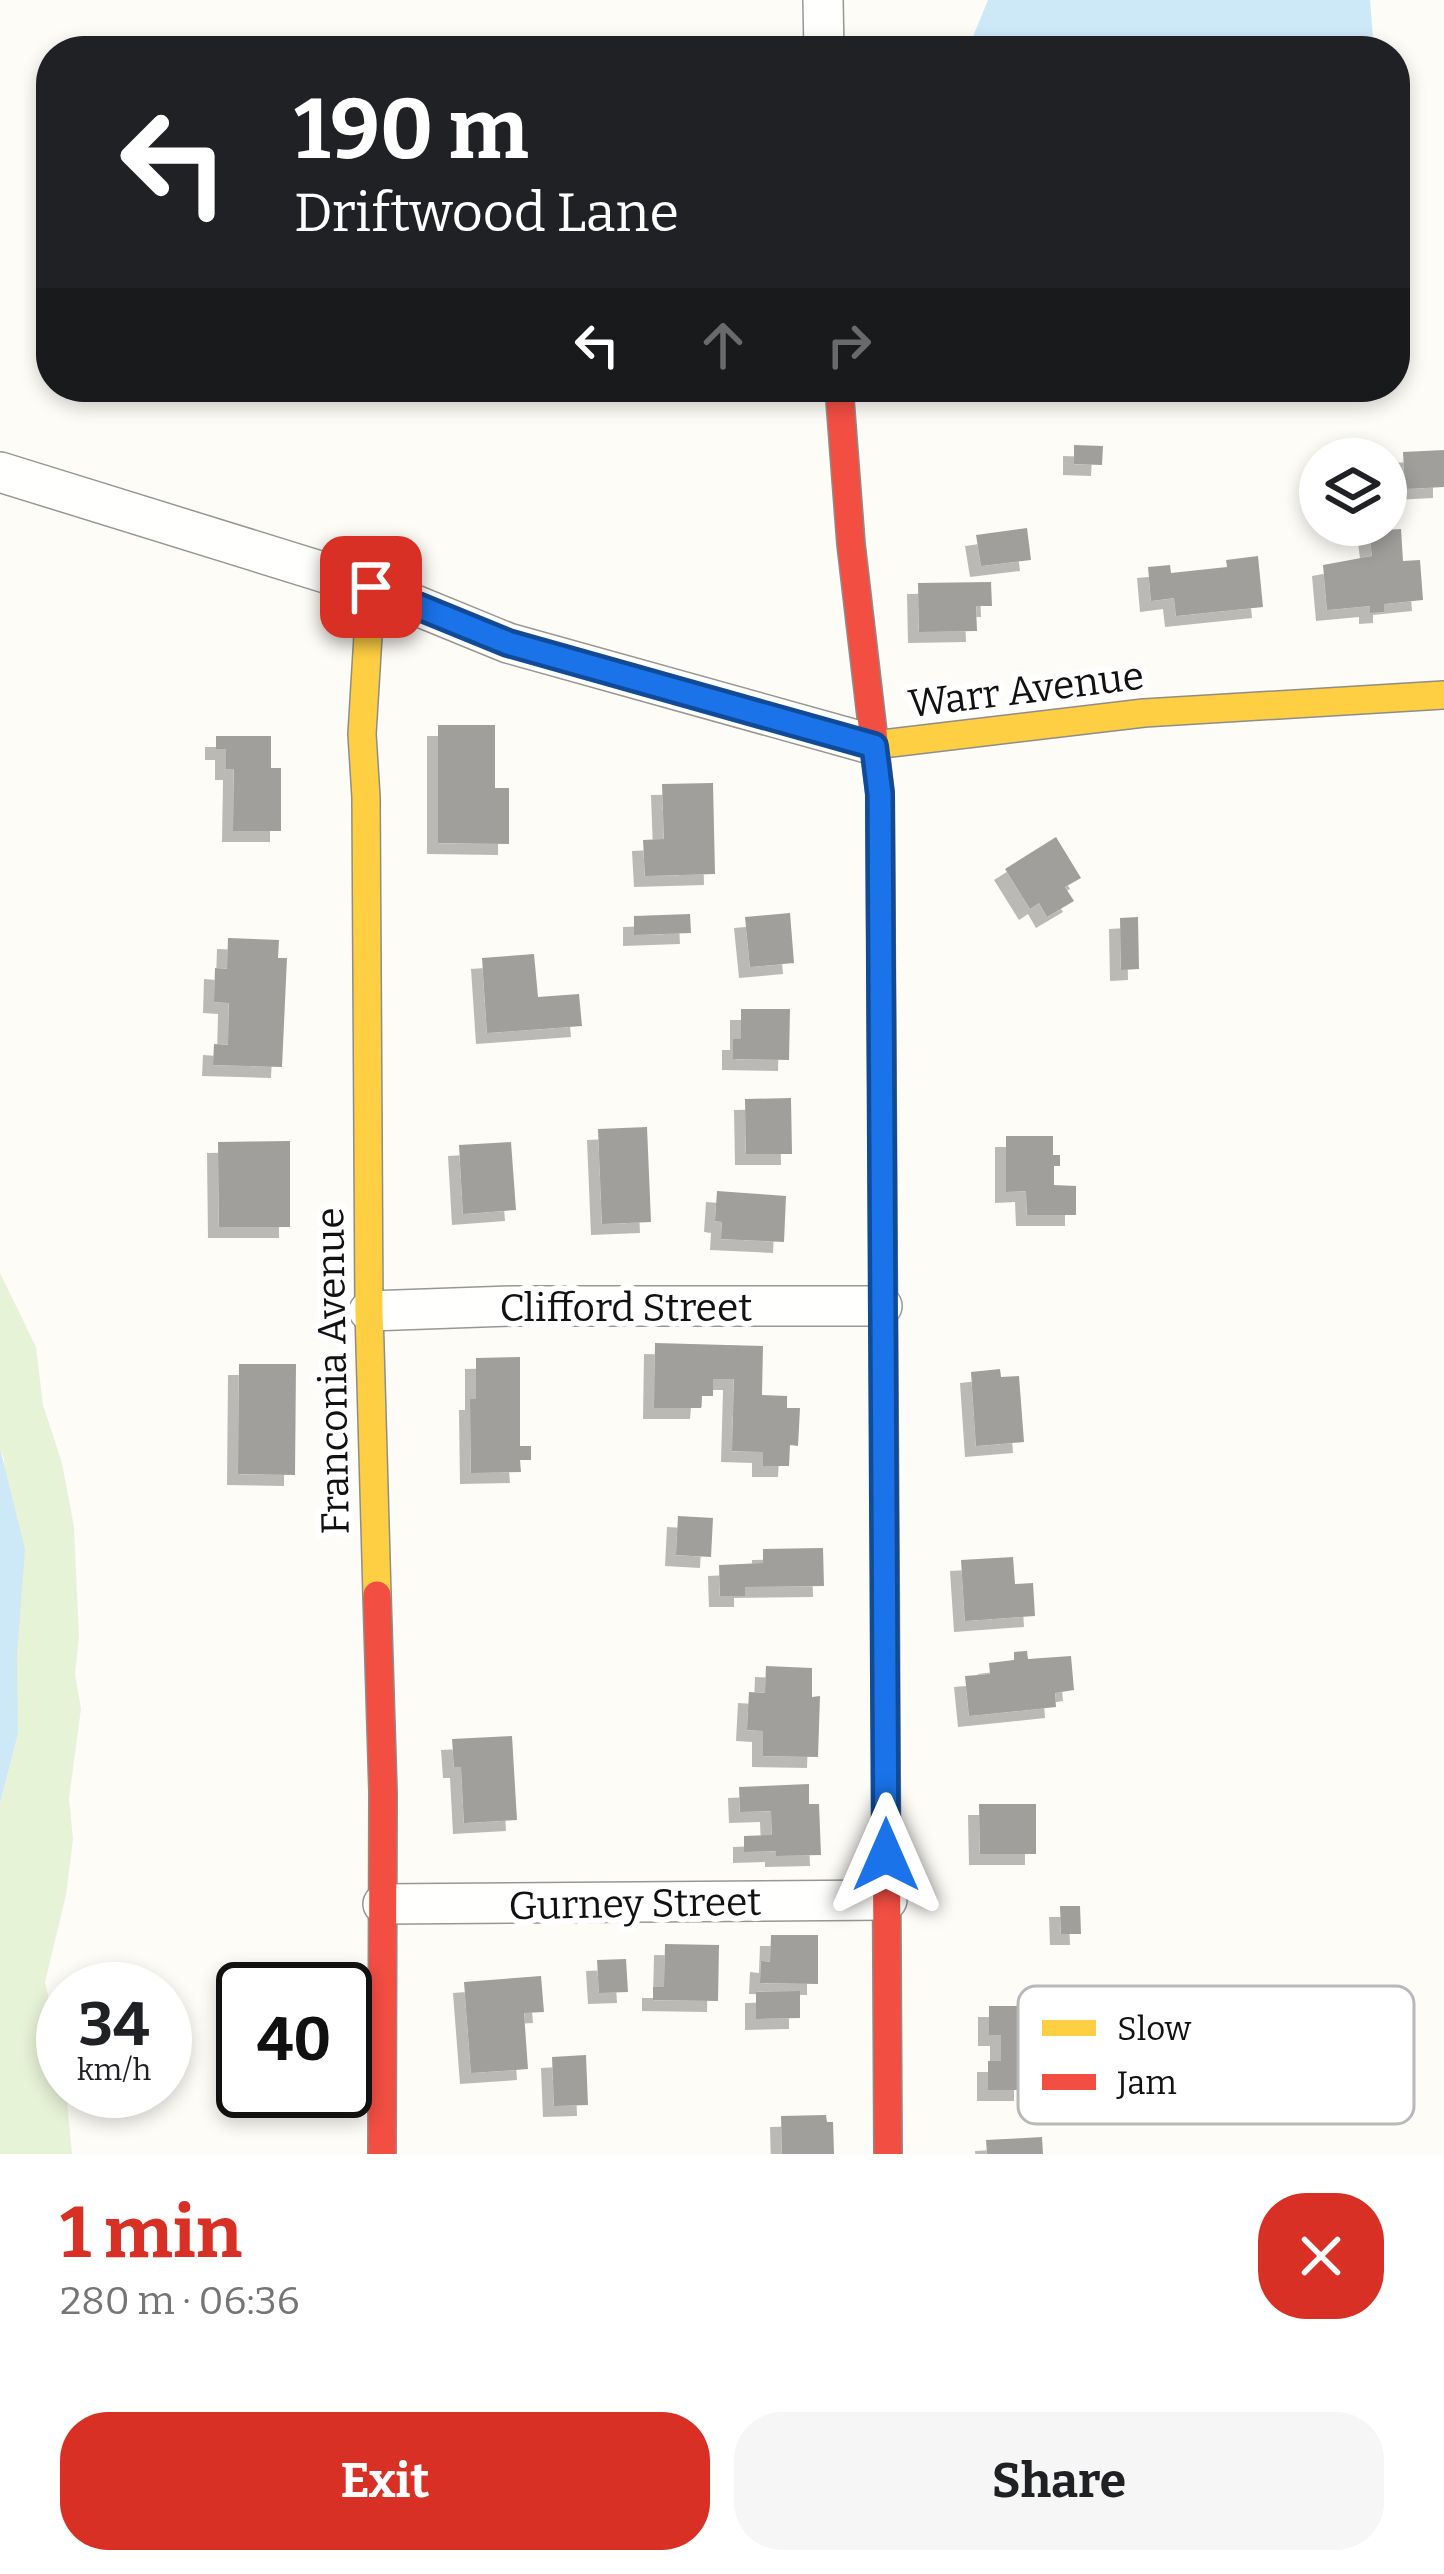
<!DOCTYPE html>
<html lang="en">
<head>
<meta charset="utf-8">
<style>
	:root { --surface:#fff; --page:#f6f6f6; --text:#202124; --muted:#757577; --accent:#d93025 }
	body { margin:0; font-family:Bitter,serif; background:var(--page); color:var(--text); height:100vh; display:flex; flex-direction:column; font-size:45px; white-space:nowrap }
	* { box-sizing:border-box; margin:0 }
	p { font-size:39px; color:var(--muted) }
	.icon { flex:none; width:66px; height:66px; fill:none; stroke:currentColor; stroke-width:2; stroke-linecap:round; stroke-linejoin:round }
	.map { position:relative; height:2154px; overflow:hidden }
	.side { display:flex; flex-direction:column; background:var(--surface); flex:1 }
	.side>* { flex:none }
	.hud { position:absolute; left:36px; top:36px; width:1374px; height:366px; border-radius:48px; box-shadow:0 6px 18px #0003; background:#202124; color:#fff; overflow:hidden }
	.tools { position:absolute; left:1299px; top:438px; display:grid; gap:24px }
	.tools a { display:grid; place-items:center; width:108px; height:108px; border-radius:50%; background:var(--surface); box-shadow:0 6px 18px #0003; font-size:60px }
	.speed { position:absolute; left:36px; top:1962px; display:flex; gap:24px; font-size:60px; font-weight:700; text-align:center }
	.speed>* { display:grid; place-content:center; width:156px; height:156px; border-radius:50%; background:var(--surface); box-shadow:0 6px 18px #0003; line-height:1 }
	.speed small { font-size:30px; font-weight:400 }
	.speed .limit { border:6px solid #111; border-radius:18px; background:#fff; color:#111 }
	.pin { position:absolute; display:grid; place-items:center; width:102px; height:102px; color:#fff; margin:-51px; border-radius:24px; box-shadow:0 6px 18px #0006 }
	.me { position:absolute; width:132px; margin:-66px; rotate:0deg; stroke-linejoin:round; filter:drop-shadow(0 0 9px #0008) }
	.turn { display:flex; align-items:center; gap:42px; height:252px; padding:0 60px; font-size:54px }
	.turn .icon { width:156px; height:156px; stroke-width:2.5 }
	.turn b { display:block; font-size:84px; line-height:102px }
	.lanes { display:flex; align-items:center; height:114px; padding:0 60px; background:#0003; justify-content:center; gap:60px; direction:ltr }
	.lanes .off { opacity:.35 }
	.round { display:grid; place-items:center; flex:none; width:126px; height:126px; border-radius:48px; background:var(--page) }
	.head { display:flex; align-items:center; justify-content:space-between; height:204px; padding:0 60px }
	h1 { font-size:72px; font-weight:700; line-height:90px; color:var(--accent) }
	.primary-button { display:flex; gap:24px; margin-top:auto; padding:24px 60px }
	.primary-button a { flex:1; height:138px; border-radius:48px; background:var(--accent); color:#fff; font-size:48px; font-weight:700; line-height:138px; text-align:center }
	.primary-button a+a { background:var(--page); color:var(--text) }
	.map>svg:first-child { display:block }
	.green { fill:#e7f3d7 }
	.water { fill:#cde8f7 }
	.building { fill:#a19f9c; filter:url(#shadow) }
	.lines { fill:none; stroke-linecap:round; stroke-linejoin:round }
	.street-casing { stroke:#979795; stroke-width:42 }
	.slow-casing { stroke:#8e8d8b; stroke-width:30 }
	.jam-casing { stroke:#8e8d8b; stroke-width:30 }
	.street { stroke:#fffffe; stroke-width:39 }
	.slow { stroke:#ffcf43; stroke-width:27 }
	.jam { stroke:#f24e42; stroke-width:27 }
	.route-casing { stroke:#114b97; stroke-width:30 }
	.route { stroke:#1a73e8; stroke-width:21 }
	.labels { text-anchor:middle; stroke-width:12; stroke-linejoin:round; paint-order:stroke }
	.street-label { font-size:39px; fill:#111; stroke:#fff }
	.key { fill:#fff; stroke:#b8b8b8; stroke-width:3 }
	.key-label { font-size:33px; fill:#111 }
</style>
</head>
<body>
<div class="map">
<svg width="1444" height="2154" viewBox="0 0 1444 2154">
	<defs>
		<filter id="shadow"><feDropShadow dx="-11" dy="11" stdDeviation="0" flood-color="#0004"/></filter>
	</defs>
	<rect width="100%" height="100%" fill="#fdfcf7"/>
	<!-- green -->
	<path class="green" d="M0,1273L36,1347L43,1405L62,1463L74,1527L79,1637L75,1674L81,1709L69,1798L73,1839L66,1895L45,1982L63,2061L72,2154H0V1803L18,1734L4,1458L0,1448Z"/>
	<!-- water -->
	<path class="water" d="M988,0H1370L1374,51H973L972,39Z
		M0,1448L25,1549L17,1655L18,1734L0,1803Z"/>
	<!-- building -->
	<path class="building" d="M1074,445L1103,446L1102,465L1074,464Z
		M1444,450V487L1405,489L1403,452Z
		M1027,528L1031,560L981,566L976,535Z
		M1401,529L1403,561L1420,560L1423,600L1384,604V612L1370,613V606L1327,610L1323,565L1372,556L1369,531Z
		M1258,556L1263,607L1176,616L1174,598L1151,601L1148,567L1170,565L1171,573L1227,567L1226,560Z
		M991,582L992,606H976L977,631L919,632L918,583Z
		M438,725H495V788H509V844L438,843Z
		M216,736H271V768H281V831H233L234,769H226V749H216Z
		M713,783L715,874L645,876L643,840L664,839L662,784Z
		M1056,837L1081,878L1065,887L1074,901L1047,917L1039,903L1030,909L1005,869Z
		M790,913L794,963L750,967L745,917Z
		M690,914L691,933L634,935V916Z
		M1138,917L1139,969L1121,970L1120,918Z
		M228,938L279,940L278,958H287L282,1067L213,1065L214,1044L228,1045L229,1003L214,1002L215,968L227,969Z
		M534,954L538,997L579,994L582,1026L487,1033L482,958Z
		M741,1009H790L789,1060L733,1059V1039H741Z
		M791,1098L792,1154H746L745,1099Z
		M647,1127L651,1222L602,1224L598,1129Z
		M1006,1136H1053V1155H1060V1166H1054V1185L1076,1186V1215H1027L1026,1191L1006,1192Z
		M290,1141V1227H219L218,1142Z
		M511,1142L516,1210L463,1214L459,1145Z
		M717,1191L786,1196L784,1242L721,1239L722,1222L715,1221Z
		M655,1343L763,1346L762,1395L787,1396V1408H800L798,1446L790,1445L789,1466H763V1452L732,1451L734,1379H713V1396H702L701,1408H654Z
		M520,1357V1446H531V1460H520L521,1472L471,1473L470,1399H476V1358Z
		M239,1364H296L295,1475L238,1474Z
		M1000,1369L1001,1377L1019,1376L1024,1442L976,1446L971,1372Z
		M678,1516L713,1518L711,1557L676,1555Z
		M823,1548L824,1586L745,1587V1596H720L719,1565L763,1563V1549Z
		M1013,1557L1015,1584L1033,1583L1035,1616L965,1621L961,1560Z
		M1027,1651L1028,1659L1071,1656L1074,1690L1055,1693L1056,1707L969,1716L965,1676L990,1674L989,1663L1014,1660V1652Z
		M766,1666L812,1668V1697L820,1696L818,1757L763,1756V1731L747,1730L749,1692L765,1693Z
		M512,1736L517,1820L464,1823L461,1767H454L452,1739Z
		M809,1784V1804H819L821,1855L776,1856V1851L744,1852V1836L772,1835L771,1811L740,1812L739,1787Z
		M979,1804H1036V1854H980Z
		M1060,1906H1080L1081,1934H1061Z
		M771,1935H818V1984L760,1983L761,1961L770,1962Z
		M665,1944L719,1945L718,2001L653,2000V1987H664Z
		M626,1959L628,1992L599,1993L597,1960Z
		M541,1976L544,2012L524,2013L528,2069L471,2073L464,1982Z
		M800,1991V2018L756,2019V1992Z
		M989,2006H1061V2015H1071V2025H1061V2037H1025V2090H988V2061H1001V2035H989Z
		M586,2055L588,2105L554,2106L552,2057Z
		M826,2115L827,2122H833L834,2154H782L781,2116Z
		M1042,2137L1043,2154H987L986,2140Z"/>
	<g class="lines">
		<defs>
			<path id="street" d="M823,0L824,51
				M0,472L371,587L508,643L874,745
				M369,1311L513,1306H882
				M383,1904L887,1900"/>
			<path id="slow" d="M371,587L362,734L366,797L369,1311L377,1595
				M874,745L1144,713L1444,695
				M882,1087L885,1572"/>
			<path id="jam" d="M839,387L851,544L880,793L882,1087
				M885,1572L888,2154
				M377,1595L383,1792L382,2154"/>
		</defs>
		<!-- street casing -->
		<use href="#street" class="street-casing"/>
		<!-- slow casing -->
		<use href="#slow" class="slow-casing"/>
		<!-- jam casing -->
		<use href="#jam" class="jam-casing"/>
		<!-- street -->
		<use href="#street" class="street"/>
		<!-- slow -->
		<use href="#slow" class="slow"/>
		<!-- jam -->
		<use href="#jam" class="jam"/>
	</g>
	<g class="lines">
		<defs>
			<path id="route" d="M371,587L508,643L874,746L880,794L886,1855"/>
		</defs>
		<!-- route casing -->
		<use href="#route" class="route-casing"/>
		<!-- route -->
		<use href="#route" class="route"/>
	</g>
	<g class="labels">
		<!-- street labels -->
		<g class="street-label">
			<text transform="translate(1026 689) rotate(-7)" y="14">Warr Avenue</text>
			<text x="626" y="1321">Clifford Street</text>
			<text transform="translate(332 1371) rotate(-91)" y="14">Franconia Avenue</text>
			<text transform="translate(635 1903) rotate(-1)" y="14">Gurney Street</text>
		</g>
	</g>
	<!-- legend -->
	<rect x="1018" y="1986" width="396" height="138" rx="18" class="key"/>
	<rect x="1042" y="2020" width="54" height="16" fill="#ffcf43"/>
	<rect x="1042" y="2074" width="54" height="16" fill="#f24e42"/>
	<g class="key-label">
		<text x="1117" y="2040">Slow</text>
		<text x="1117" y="2094">Jam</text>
	</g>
</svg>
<div class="tools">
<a><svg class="icon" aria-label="layers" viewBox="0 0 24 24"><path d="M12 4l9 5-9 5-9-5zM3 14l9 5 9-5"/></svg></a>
</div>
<div class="speed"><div>34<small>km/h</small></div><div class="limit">40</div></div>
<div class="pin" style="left:371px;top:587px;background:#d93025"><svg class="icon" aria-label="arrive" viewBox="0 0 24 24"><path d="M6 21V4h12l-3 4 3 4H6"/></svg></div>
<svg class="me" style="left:886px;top:1855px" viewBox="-20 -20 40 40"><path d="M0-17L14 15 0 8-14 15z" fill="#1a73e8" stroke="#fff" stroke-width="4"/></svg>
<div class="hud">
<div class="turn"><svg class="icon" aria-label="left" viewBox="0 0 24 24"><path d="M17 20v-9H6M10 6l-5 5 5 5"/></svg><div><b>190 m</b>Driftwood Lane</div></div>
<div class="lanes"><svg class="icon" aria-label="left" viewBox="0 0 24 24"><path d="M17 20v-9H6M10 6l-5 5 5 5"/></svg><svg class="icon off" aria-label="ahead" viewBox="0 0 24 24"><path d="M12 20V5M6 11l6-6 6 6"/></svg><svg class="icon off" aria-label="right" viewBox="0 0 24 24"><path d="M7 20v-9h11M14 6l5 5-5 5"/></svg></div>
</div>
</div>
<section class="side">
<div class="head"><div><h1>1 min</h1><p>280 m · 06:36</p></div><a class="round" style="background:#d93025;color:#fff"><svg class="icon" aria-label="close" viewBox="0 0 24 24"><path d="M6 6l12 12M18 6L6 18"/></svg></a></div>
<div class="primary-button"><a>Exit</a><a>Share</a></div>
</section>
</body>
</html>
